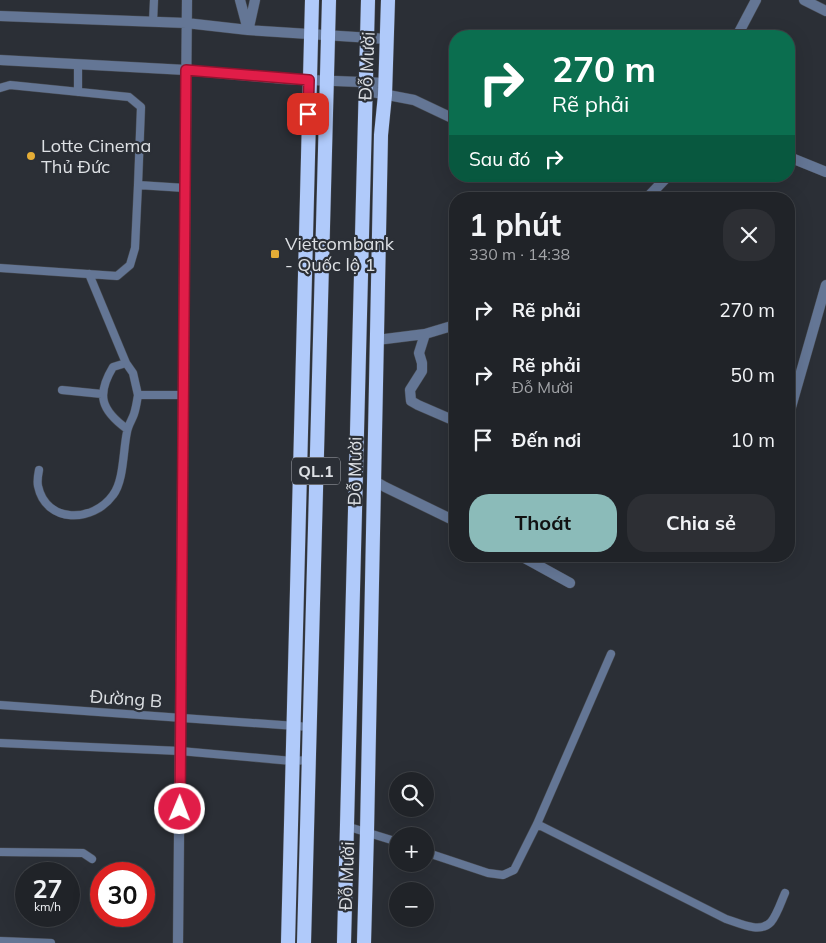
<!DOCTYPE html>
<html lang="vi">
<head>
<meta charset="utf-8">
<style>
	:root { --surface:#202328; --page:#2d2f34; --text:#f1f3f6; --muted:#a2a4a8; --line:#3d4045; --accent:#8bbbb9 }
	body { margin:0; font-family:Mulish,sans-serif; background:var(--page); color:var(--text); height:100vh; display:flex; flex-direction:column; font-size:19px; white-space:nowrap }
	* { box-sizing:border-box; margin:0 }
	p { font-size:16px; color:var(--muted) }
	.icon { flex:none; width:28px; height:28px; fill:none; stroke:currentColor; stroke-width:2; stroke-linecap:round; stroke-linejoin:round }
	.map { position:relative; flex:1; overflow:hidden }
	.drawer { position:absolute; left:449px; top:192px; width:346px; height:370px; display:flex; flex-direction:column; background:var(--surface); border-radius:20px; box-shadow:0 5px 20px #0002,0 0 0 1px var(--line) }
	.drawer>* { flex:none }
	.banner { position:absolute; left:449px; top:30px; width:346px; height:152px; border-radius:20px; box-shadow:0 5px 20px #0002,0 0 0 1px var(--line); background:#0b6e4f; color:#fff; overflow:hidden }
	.buttons { position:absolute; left:389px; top:772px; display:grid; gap:10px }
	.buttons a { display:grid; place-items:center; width:45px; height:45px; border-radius:50%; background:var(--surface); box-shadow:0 5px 20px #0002,0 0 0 1px var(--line); font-size:25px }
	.speed { position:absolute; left:15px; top:862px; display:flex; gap:10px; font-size:25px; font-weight:700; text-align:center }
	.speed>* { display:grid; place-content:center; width:65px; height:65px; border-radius:50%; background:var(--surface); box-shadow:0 5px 20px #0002,0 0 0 1px var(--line); line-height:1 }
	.speed small { font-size:12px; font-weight:400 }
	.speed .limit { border:8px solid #d22; background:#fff; color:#111 }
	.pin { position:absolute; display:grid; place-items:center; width:42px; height:42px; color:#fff; margin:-21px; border-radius:10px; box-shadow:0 2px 8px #0006 }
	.me { position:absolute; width:55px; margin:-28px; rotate:1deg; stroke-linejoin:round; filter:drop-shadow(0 0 4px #0008) }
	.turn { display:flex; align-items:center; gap:18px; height:105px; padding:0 20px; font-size:22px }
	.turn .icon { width:65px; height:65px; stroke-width:2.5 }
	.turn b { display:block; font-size:35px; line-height:42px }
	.then { display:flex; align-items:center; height:48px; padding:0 20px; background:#0003; gap:10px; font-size:19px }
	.round { display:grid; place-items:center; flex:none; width:52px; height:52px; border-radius:20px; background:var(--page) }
	.headline { display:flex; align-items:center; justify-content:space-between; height:85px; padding:0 20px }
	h1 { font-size:30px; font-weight:700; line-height:38px }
	.primary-button { display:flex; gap:10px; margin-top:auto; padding:10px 20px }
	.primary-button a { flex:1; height:58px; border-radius:20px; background:var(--accent); color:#111; font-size:20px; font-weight:700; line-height:58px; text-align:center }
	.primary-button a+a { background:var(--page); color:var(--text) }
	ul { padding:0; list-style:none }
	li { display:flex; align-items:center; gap:15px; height:65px; padding:0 20px }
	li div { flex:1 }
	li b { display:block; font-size:19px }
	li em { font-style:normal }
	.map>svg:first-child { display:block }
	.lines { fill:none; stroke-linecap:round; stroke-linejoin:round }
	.service-casing { stroke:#474b52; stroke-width:9 }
	.minor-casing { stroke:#474b52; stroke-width:11 }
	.trunk-casing { stroke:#474b52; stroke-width:15 }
	.service { stroke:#647695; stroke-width:8 }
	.minor { stroke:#647695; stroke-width:10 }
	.trunk { stroke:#b0cafa; stroke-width:14 }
	.route-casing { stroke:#92132f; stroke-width:12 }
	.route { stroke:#e11d48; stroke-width:9 }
	.poi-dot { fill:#e5ad36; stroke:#2b2f36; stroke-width:2 }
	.labels { text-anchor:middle; stroke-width:4.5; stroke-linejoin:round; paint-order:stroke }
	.shield { fill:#2b2f36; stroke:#a8abb0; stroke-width:1 }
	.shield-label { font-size:16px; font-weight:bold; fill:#dde0e4 }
	.street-label { font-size:18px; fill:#dde0e4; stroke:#2b2f36 }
	.poi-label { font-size:18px; fill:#dde0e4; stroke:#2b2f36; text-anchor:start }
</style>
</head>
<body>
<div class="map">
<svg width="826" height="943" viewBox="0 0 826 943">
	<rect width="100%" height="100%" fill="#2b2f36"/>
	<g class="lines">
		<defs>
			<path id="service" d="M153,22L154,0
				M0,88L10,85L129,97L141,107L138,185
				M78,92V64
				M0,268L117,276L130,265L135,248L138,185L185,188
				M89,274L126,363L133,373L138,395
				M126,363L113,367C96,395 101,410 127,429
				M62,390L102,394
				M39,470C38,475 37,481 38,486C46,524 93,523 113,495C124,481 123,450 127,432C128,425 132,420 134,414C136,408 137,401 138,395H184
				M0,705L310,727
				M0,743L180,751L292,761L308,760
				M537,824L726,919C739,923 760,934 771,922C777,915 781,902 785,893
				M346,826L398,842
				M0,852L83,853L92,859
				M425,852L488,873L503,875L514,870L537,824L611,654
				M0,941L51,943"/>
			<path id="minor" d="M240,0L248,30
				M804,0L826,11
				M0,16L186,23L248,30L387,39
				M249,27L255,0
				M737,36L756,0
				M0,60L186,70L285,79L386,83
				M367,91L414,100L452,118
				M789,157L826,172
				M646,199L668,176
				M425,334L419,353L422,363V371L410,390L411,401L418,405L455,421
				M377,340L425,334L455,325
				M789,414L826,285
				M373,480L385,487L455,521
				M521,556L570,583
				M178,943L187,0"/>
			<path id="trunk" d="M288,943L312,0
				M304,943L329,0
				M344,943L368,0
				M364,943L367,832L381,135L385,95L388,0"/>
		</defs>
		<!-- service casing -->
		<use href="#service" class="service-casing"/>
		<!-- minor casing -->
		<use href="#minor" class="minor-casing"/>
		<!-- trunk casing -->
		<use href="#trunk" class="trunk-casing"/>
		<!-- service -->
		<use href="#service" class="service"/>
		<!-- minor -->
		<use href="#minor" class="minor"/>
		<!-- trunk -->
		<use href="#trunk" class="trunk"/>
	</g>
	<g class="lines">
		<defs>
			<path id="route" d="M180,809L186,70L309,80L308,114"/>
		</defs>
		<!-- route casing -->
		<use href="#route" class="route-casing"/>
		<!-- route -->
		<use href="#route" class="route"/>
	</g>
	<!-- markers -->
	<g class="poi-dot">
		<circle cx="31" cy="156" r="5"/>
		<rect x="270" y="249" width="10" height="10" rx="2.5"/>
	</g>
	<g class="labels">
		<!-- shield labels -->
		<rect class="shield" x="292" y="457.5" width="48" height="27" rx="4"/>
		<g class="shield-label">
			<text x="316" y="477">QL.1</text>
		</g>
		<!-- street labels -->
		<g class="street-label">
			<text transform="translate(367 66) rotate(-87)" y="6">Đỗ Mười</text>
			<text transform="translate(355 471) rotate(-89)" y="6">Đỗ Mười</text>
			<text transform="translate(126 699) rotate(4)" y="6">Đường B</text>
			<text transform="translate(347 876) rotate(-88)" y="6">Đỗ Mười</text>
		</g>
		<!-- poi labels -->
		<g class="poi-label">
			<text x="41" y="152">Lotte Cinema<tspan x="41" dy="21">Thủ Đức</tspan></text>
			<text x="285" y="250">Vietcombank<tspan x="285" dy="21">- Quốc lộ 1</tspan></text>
		</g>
	</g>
</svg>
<div class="buttons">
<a><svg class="icon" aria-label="search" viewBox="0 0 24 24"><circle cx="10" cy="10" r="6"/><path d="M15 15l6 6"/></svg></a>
<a>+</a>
<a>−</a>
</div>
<div class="speed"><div>27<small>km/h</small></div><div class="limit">30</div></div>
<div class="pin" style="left:308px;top:114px;background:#d93025"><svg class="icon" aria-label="arrive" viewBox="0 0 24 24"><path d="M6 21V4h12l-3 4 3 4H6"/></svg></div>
<svg class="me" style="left:180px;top:809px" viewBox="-20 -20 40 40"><circle r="17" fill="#e11d48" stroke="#fff" stroke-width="3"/><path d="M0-11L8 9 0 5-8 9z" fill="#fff"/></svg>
<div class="banner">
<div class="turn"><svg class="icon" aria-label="right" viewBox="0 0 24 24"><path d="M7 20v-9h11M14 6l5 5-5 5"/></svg><div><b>270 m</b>Rẽ phải</div></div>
<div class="then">Sau đó<svg class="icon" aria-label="right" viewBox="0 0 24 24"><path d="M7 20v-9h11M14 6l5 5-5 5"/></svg></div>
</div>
<section class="drawer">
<div class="headline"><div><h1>1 phút</h1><p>330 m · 14:38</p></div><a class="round"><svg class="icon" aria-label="close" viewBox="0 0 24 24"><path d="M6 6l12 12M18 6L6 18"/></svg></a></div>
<ul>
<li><svg class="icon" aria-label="right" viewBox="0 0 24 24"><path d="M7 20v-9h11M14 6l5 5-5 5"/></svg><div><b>Rẽ phải</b></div><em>270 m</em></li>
<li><svg class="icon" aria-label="right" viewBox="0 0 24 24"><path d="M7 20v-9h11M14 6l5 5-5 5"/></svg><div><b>Rẽ phải</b><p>Đỗ Mười</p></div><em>50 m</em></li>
<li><svg class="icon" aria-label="arrive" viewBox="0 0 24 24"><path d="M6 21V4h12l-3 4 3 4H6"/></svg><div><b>Đến nơi</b></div><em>10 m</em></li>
</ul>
<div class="primary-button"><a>Thoát</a><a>Chia sẻ</a></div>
</section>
</div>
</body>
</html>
